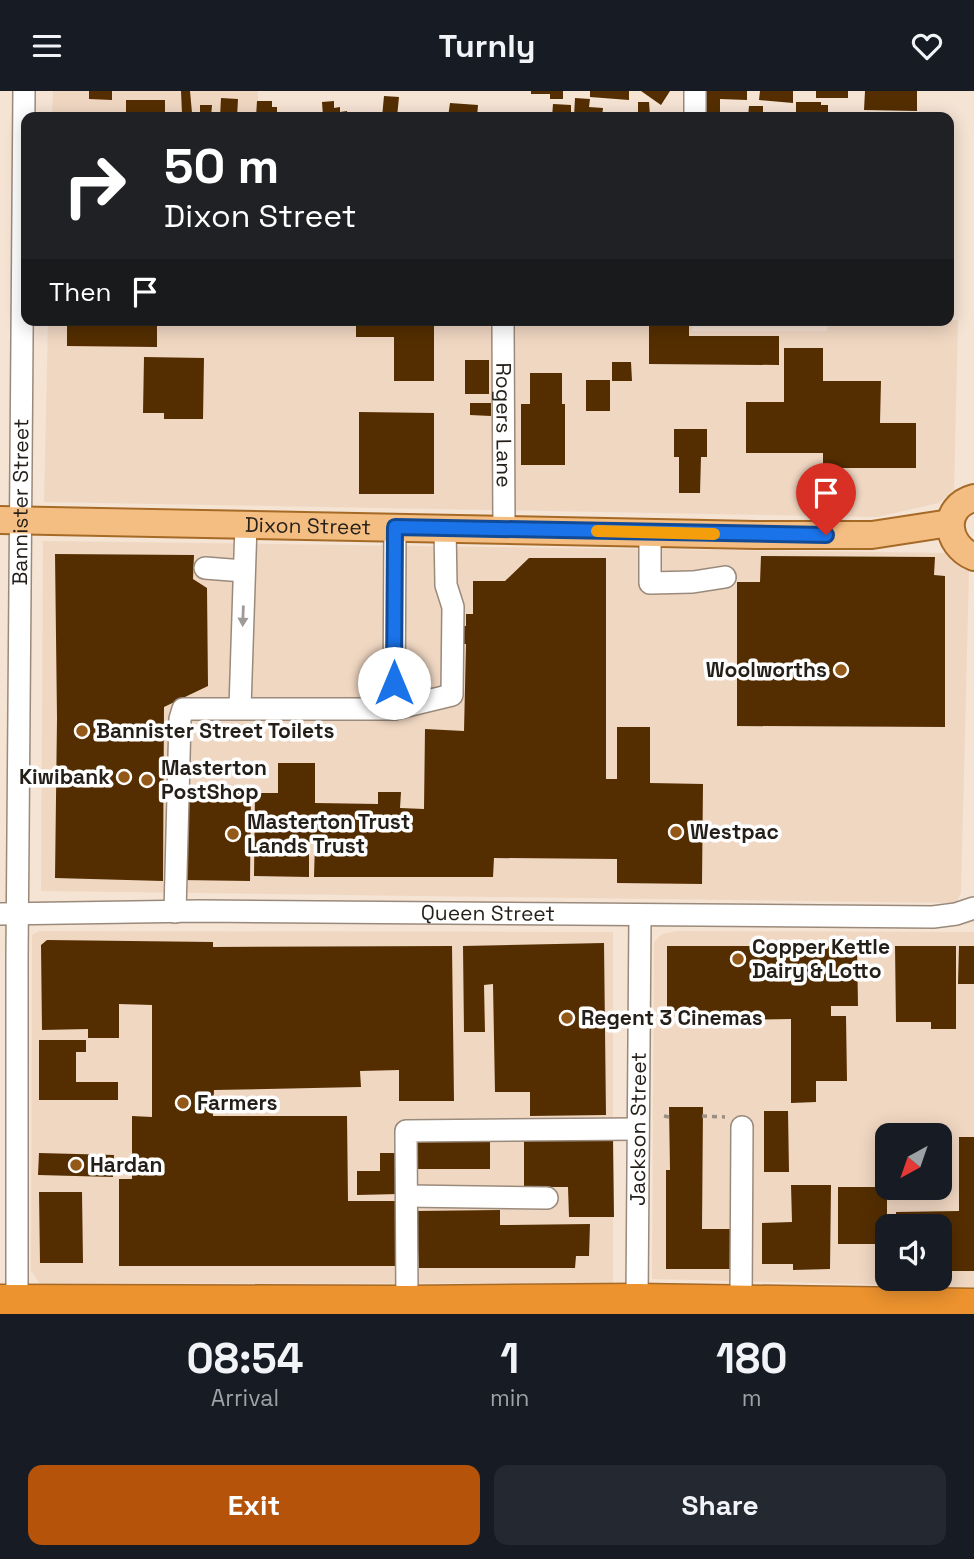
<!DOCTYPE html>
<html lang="en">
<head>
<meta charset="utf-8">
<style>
	:root { --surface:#171b24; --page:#242831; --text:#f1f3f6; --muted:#9ea1a6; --accent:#b45309 }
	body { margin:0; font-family:"Space Grotesk",sans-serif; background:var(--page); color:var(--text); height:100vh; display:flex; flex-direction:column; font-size:26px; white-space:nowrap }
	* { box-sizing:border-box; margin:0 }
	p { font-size:23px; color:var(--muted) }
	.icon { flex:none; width:38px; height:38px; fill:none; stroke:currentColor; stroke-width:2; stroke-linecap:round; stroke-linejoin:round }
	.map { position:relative; height:1223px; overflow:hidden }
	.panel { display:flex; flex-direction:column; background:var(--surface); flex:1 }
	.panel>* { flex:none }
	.top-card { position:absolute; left:21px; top:21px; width:933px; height:214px; border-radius:14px; box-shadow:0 4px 18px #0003; background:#202124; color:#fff; overflow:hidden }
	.needle { width:46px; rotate:220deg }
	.tools { position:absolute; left:875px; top:1032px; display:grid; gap:14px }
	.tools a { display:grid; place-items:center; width:77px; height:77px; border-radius:14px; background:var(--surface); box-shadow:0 4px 18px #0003; font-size:35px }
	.pin { position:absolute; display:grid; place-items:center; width:60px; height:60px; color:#fff; margin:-72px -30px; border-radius:50% 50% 50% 0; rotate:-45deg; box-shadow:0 0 7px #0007 }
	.pin .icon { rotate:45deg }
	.me { position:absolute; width:77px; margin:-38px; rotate:0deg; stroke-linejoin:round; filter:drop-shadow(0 0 5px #0008) }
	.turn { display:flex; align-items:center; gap:24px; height:147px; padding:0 28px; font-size:32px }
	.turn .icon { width:91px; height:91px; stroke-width:2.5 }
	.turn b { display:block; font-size:49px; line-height:60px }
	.then { display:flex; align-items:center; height:66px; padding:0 28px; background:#0003; gap:14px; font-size:26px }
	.eta { display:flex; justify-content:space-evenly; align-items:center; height:119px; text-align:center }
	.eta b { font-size:42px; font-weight:700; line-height:49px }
	.button { display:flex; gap:14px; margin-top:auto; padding:14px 28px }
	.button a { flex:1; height:80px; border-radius:14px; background:var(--accent); color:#fff; font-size:28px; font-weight:700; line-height:80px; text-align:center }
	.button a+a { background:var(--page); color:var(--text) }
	header { display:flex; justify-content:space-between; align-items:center; height:91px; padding:0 28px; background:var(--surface); font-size:32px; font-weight:700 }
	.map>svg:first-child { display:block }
	.built { fill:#f0d7c2; fill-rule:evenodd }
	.building { fill:#542e01 }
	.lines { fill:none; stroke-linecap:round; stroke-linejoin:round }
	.minor-casing { stroke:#9a8a7b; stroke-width:24 }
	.major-casing { stroke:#a66a27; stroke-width:30 }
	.highway-casing { stroke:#a66a27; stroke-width:33 }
	.path { stroke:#9b8e83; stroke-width:3.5; stroke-dasharray:5 5; stroke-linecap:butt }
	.minor { stroke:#fff; stroke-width:21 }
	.major { stroke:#f4be82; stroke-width:26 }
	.highway { stroke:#ec922e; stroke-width:30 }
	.oneway { fill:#9d9a98 }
	.route-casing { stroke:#114b97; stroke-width:18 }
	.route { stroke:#1a73e8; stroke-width:12 }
	.slow { stroke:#f59e0b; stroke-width:12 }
	.poi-dot { fill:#945919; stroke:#fff; stroke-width:2.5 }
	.labels { text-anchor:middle; stroke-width:7; stroke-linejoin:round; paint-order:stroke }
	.street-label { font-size:21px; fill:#251f19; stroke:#fff }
	.poi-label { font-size:21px; font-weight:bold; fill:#251f19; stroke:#fff; text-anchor:start }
</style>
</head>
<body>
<header><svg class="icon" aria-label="menu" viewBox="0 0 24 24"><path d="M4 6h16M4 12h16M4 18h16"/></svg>Turnly<svg class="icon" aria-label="heart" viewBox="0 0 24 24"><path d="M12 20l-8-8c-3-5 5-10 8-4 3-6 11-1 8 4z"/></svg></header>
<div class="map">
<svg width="974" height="1223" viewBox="0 0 974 1223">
	<rect width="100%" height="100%" fill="#f5e3d4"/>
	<!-- built -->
	<path class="built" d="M53,0H258V26H52Z
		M48,229H691L692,240H827L828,229H958L954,399L939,412L877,426L44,411Z
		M43,450L950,462L969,480L961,802L956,812L41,800Z
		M39,840L613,841V1192L40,1193L31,1180L32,844Z
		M676,840L974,841V1196L652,1188L654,851L662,843ZM887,1045H940V1097H887ZM887,1136H940V1188H887Z"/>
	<!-- building -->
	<path class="building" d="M89,0H112V9L89,8Z
		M181,0H190L192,22L182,23Z
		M531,0H563V8H550V3H531Z
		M590,0H629V9L590,6Z
		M641,0H670L661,14Z
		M701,0H747V9L720,8V26H702Z
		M760,0H793V12L759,9Z
		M816,0H848V7H816Z
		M865,0H917V20L864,19Z
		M384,5L399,6L397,26H382Z
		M221,7L238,8L237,26H220Z
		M575,7L590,8L589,16L603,17L602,26H574Z
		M126,9H165V26H126Z
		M257,10H272V16H277V26H256Z
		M334,10V17L340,16V21L347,20L348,26H323L322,11Z
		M638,11H649L650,25H638Z
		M796,11H821V14H828V26H796Z
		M450,12L478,14L477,26H448Z
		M553,13L571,14V26H552Z
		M200,14H212L211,26H200Z
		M749,15H763V26H748Z
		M67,229H157V256L67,255Z
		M356,229H434V290H394V246H356Z
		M649,229H689V245H779V274L649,273Z
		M784,257H823V290H881L880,332H916V377H823V362H746V311H784Z
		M144,266L204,267L203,328H164V322H143Z
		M465,269H489V303H465Z
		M612,271H631L632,290H612Z
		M530,282H562V313H565V374H521V313H530Z
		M586,289H610V320H586Z
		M470,312H491V325L470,324Z
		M359,321L434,322V403H359Z
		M674,338H707V366H701L700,402H679V366H674Z
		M55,463L194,464L193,488L207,497L208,595L164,616L163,790L55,787L57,627Z
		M761,465L935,466L934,484L945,485V636L737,635V491H760Z
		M529,467H606V688H617V636H650V692L703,693L702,793L617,792V768L494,767L493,786H314L315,751H309V786L254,785L255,702H278V672H315V712L378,713V701H401L400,717L424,718L425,638L464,640L466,553H464V535H466V523H473V490H505Z
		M183,694L251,697L250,790L181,789Z
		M47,849L213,851V856L452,855L454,1010H399V979L360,980L361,996L214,999L213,1025H347L348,1110H401V1175H119V1088H132V1025L152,1026V914L119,913V947H88V938L42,939L41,854Z
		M604,852L606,1024L530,1025V1001H495L493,893L484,894L485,941H464L463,855Z
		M667,855H857L858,915H831V925H846L847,990H816V1011L791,1012V928L740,929V932H697V920H667Z
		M895,855H956V938H931V931H896Z
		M959,855H974V893H958Z
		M39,949H86V961H76V991H118V1009H39Z
		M669,1016H703L702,1138H733V1178H666V1079H670Z
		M764,1020H788L789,1081H764Z
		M524,1046H613L614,1126H569L568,1096H524Z
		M959,1046H974V1180H940V1136H896V1121L959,1120Z
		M418,1047H490V1078H418Z
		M39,1062L114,1064L113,1086L38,1084Z
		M380,1062H398L399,1103L357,1104V1080H380Z
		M791,1094H831L830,1178L793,1179V1173H762V1132L792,1131Z
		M838,1096H887V1153H838Z
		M39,1101H82L83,1172H40Z
		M500,1119V1134L590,1133L589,1165H576L575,1177H419L416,1120Z"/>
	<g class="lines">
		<defs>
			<g id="minor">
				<path d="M695,0V26"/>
				<path id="s1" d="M503,229L504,438"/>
				<path d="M650,441V492L693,491L725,486"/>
				<path d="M205,477L244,480"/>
				<path d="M240,617L246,433"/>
				<path d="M394,618L395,436"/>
				<path d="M175,821L180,628L183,618H394L452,604L453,516L446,494L445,437"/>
				<path id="s2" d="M0,823L199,820L933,826L956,823L974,817"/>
				<path d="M407,1105L547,1107"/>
				<path id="s3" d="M637,1208L640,825"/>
				<path id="s4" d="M17,1209V867L24,0"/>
				<path d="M407,1210L406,1040L638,1038"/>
				<path d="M741,1210L742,1036"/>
			</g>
			<g id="major">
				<path d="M974,407C941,416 945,454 974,466"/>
				<path id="s5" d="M0,429L756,444H872L950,432"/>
			</g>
			<path id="highway" d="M0,1209L407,1210L637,1208L974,1213"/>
		</defs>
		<!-- minor casing -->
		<use href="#minor" class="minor-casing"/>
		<!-- major casing -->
		<use href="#major" class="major-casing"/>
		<!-- highway casing -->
		<use href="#highway" class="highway-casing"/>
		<!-- path -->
		<path class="path" d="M664,1025L669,1026
			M702,1025L725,1026"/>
		<!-- minor -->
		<use href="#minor" class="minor"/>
		<!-- major -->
		<use href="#major" class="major"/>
		<!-- highway -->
		<use href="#highway" class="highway"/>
	</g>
	<!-- one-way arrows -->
	<defs><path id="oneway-solid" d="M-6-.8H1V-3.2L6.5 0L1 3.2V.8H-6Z" transform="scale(1.75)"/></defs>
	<use class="oneway" href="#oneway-solid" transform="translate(243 525) rotate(92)"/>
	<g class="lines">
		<defs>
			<path id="route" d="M394,592L395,436L826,444"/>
		</defs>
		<!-- route casing -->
		<use href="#route" class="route-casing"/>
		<!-- route -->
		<use href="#route" class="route"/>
		<!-- slow -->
		<path class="slow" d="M597,440L714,443"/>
	</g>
	<!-- markers -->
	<g class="poi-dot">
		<circle cx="841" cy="579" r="7"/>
		<circle cx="82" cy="640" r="7"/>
		<circle cx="124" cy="686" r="7"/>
		<circle cx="147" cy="689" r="7"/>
		<circle cx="676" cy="741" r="7"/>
		<circle cx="233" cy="743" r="7"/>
		<circle cx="738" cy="868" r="7"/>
		<circle cx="567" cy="927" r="7"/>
		<circle cx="183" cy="1012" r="7"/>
		<circle cx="76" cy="1074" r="7"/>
	</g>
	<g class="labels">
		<!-- street labels -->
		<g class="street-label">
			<text dy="7" stroke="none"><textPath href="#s1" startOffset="105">Rogers Lane</textPath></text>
			<text dy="7" stroke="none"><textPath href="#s4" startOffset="798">Bannister Street</textPath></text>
			<text dy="7" stroke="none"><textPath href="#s5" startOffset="308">Dixon Street</textPath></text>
			<text dy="7" stroke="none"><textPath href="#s2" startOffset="488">Queen Street</textPath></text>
			<text dy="7" stroke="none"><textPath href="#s3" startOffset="170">Jackson Street</textPath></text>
		</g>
		<!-- poi labels -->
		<g class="poi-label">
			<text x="827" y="586" text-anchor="end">Woolworths</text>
			<text x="96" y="647">Bannister Street Toilets</text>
			<text x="161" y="684">Masterton<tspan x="161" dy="24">PostShop</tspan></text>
			<text x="110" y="693" text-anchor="end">Kiwibank</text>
			<text x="247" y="738">Masterton Trust<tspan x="247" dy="24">Lands Trust</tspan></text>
			<text x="690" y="748">Westpac</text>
			<text x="752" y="863">Copper Kettle<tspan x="752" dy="24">Dairy &amp; Lotto</tspan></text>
			<text x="581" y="934">Regent 3 Cinemas</text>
			<text x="197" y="1019">Farmers</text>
			<text x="90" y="1081">Hardan</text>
		</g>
	</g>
</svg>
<div class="tools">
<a><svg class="needle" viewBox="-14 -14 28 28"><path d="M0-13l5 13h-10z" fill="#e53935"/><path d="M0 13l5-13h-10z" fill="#9ea1a6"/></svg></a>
<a><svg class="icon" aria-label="sound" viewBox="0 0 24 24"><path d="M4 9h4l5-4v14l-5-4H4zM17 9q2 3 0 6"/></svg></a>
</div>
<div class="pin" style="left:826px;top:444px;background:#d93025"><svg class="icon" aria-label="arrive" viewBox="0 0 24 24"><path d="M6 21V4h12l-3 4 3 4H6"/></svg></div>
<svg class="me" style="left:394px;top:592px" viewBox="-20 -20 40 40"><circle r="19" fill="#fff"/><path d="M0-13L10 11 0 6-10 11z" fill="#1a73e8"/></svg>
<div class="top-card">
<div class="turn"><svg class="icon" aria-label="right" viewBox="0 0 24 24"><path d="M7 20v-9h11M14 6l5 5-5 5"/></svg><div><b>50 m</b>Dixon Street</div></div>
<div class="then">Then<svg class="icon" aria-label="arrive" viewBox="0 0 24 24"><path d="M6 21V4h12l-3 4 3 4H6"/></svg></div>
</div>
</div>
<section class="panel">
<div class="eta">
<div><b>08:54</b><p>Arrival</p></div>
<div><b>1</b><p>min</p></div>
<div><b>180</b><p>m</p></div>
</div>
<div class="button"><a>Exit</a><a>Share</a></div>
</section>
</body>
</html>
